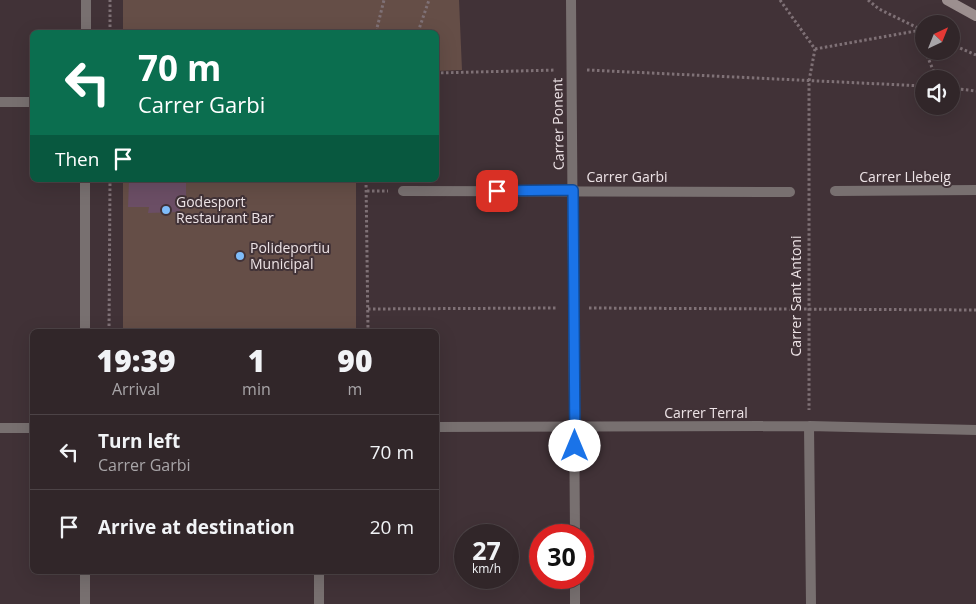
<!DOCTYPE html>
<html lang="en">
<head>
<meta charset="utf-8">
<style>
	:root { --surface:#312629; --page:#392e31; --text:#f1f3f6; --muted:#a8a5a8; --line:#4c4346 }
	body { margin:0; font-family:"Open Sans",sans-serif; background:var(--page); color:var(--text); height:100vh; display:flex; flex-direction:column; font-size:19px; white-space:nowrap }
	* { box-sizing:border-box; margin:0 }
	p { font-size:16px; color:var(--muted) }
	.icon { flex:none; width:28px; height:28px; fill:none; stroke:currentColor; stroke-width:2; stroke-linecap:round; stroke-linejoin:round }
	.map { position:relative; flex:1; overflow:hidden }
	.drawer { position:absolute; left:30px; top:329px; width:409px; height:245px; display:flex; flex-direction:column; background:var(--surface); border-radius:8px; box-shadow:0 5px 20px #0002,0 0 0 1px var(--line) }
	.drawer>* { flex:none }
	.banner { position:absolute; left:30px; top:30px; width:409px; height:152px; border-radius:8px; box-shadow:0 5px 20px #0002,0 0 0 1px var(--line); background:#0b6e4f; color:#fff; overflow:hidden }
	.needle { width:32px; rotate:43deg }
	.tools { position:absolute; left:915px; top:15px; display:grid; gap:10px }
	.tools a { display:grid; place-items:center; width:45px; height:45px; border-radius:50%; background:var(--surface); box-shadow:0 5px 20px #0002,0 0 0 1px var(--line); font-size:25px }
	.speed { position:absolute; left:454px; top:524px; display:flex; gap:10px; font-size:25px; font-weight:700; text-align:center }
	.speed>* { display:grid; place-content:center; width:65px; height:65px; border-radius:50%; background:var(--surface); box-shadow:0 5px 20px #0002,0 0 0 1px var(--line); line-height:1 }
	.speed small { font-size:12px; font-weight:400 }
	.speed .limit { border:8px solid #d22; background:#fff; color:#111 }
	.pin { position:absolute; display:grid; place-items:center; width:42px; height:42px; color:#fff; margin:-21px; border-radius:10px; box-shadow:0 2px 8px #0006 }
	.me { position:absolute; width:55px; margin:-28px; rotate:0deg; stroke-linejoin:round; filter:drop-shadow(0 0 4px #0008) }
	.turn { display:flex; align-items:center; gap:18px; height:105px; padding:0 25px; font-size:22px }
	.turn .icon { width:65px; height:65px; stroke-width:2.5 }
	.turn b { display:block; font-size:35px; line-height:42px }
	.then { display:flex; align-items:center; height:48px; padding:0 25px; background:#0003; gap:10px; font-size:19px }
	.eta { display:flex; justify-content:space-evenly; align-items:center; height:85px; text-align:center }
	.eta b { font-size:30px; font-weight:800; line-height:35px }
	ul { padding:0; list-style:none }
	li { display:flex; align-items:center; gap:15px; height:75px; padding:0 25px; border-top:1px solid var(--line) }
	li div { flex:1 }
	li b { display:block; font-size:19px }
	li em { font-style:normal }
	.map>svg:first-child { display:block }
	.green { fill:#654e47 }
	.building { fill:#6b4e65 }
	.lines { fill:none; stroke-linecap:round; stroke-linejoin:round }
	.path { stroke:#7f7176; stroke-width:3; stroke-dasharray:2.5 2.5; stroke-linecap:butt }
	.minor { stroke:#787070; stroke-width:10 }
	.tertiary { stroke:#787070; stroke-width:10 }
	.secondary { stroke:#9c8f8f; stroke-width:10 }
	.route-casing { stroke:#114b97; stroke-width:12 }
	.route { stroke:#1a73e8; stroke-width:9 }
	.poi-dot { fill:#7fbdfa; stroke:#413237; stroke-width:2 }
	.labels { text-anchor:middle; stroke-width:4; stroke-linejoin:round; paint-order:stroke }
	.street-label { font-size:14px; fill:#ede3e6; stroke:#413237 }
	.poi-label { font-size:14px; fill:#ede3e6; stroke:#413237; text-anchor:start }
</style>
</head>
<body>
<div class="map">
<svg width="976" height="604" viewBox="0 0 976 604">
	<rect width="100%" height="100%" fill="#413237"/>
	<!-- green -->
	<path class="green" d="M123,0H459L462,70L436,71V32H123Z
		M123,180H356V331H123Z"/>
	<!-- building -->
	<path class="building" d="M129,180H186V205L180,206V212L148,213L149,207H128Z"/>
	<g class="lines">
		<!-- path -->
		<path class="path" d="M780,0L815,49L809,81V410
			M868,0L879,9L924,31
			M376,30L383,32
			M110,32V0
			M376,32L384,0
			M418,32L429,0
			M951,44L976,55
			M815,49L916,31L924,48
			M925,51L937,79
			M587,70L924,86
			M436,73L556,70
			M951,88L976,91
			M366,180L368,331
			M367,191H388
			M589,308L976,310
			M368,309L557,308
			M109,331L110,180"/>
		<!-- minor -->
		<path class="minor" d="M571,0L575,535
			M0,102H32
			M403,191L790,192
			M835,191L976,190
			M809,426L811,604
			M436,427L809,426L976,430
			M0,428H32
			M319,571V604
			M575,604V578"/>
		<!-- tertiary -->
		<path class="tertiary" d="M86,32V0
			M85,331V180
			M85,571V604"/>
		<!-- secondary -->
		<path class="secondary" d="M947,0L976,16"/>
	</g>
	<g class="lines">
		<defs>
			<path id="route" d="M497,191L573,190L575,446"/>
		</defs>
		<!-- route casing -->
		<use href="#route" class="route-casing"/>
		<!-- route -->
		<use href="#route" class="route"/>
	</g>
	<!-- markers -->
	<g class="poi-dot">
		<circle cx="166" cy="210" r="5"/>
		<circle cx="240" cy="256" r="5"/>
	</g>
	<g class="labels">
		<!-- street labels -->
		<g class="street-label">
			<text transform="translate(558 124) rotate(-91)" y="5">Carrer Ponent</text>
			<text x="627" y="182">Carrer Garbi</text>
			<text x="905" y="182">Carrer Llebeig</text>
			<text transform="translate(796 296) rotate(-90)" y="5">Carrer Sant Antoni</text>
			<text x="706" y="418">Carrer Terral</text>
		</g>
		<!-- poi labels -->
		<g class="poi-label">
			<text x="176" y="207">Godesport<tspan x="176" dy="16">Restaurant Bar</tspan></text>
			<text x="250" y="253">Polideportiu<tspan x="250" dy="16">Municipal</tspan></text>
		</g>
	</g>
</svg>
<div class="tools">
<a><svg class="needle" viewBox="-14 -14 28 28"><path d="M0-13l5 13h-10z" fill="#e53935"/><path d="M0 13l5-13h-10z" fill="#a8a5a8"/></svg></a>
<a><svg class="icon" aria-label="sound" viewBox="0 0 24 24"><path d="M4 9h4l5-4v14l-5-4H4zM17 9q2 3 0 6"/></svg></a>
</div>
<div class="speed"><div>27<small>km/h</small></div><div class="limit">30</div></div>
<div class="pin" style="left:497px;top:191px;background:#d93025"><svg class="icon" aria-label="arrive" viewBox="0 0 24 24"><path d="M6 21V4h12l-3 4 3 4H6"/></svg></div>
<svg class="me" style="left:575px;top:446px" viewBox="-20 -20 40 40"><circle r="19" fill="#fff"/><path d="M0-13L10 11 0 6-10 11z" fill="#1a73e8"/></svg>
<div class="banner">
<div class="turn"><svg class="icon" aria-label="left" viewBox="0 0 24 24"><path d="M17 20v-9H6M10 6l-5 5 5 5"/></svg><div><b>70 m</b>Carrer Garbi</div></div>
<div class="then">Then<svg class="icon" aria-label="arrive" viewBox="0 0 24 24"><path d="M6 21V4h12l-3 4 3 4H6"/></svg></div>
</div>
<section class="drawer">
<div class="eta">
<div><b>19:39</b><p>Arrival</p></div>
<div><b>1</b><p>min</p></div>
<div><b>90</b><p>m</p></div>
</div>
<ul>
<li><svg class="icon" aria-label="left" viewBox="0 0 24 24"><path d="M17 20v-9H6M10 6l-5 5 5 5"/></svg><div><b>Turn left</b><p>Carrer Garbi</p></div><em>70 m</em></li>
<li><svg class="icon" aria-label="arrive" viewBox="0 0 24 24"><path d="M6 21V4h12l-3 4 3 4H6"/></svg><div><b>Arrive at destination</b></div><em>20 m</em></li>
</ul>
</section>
</div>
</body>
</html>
